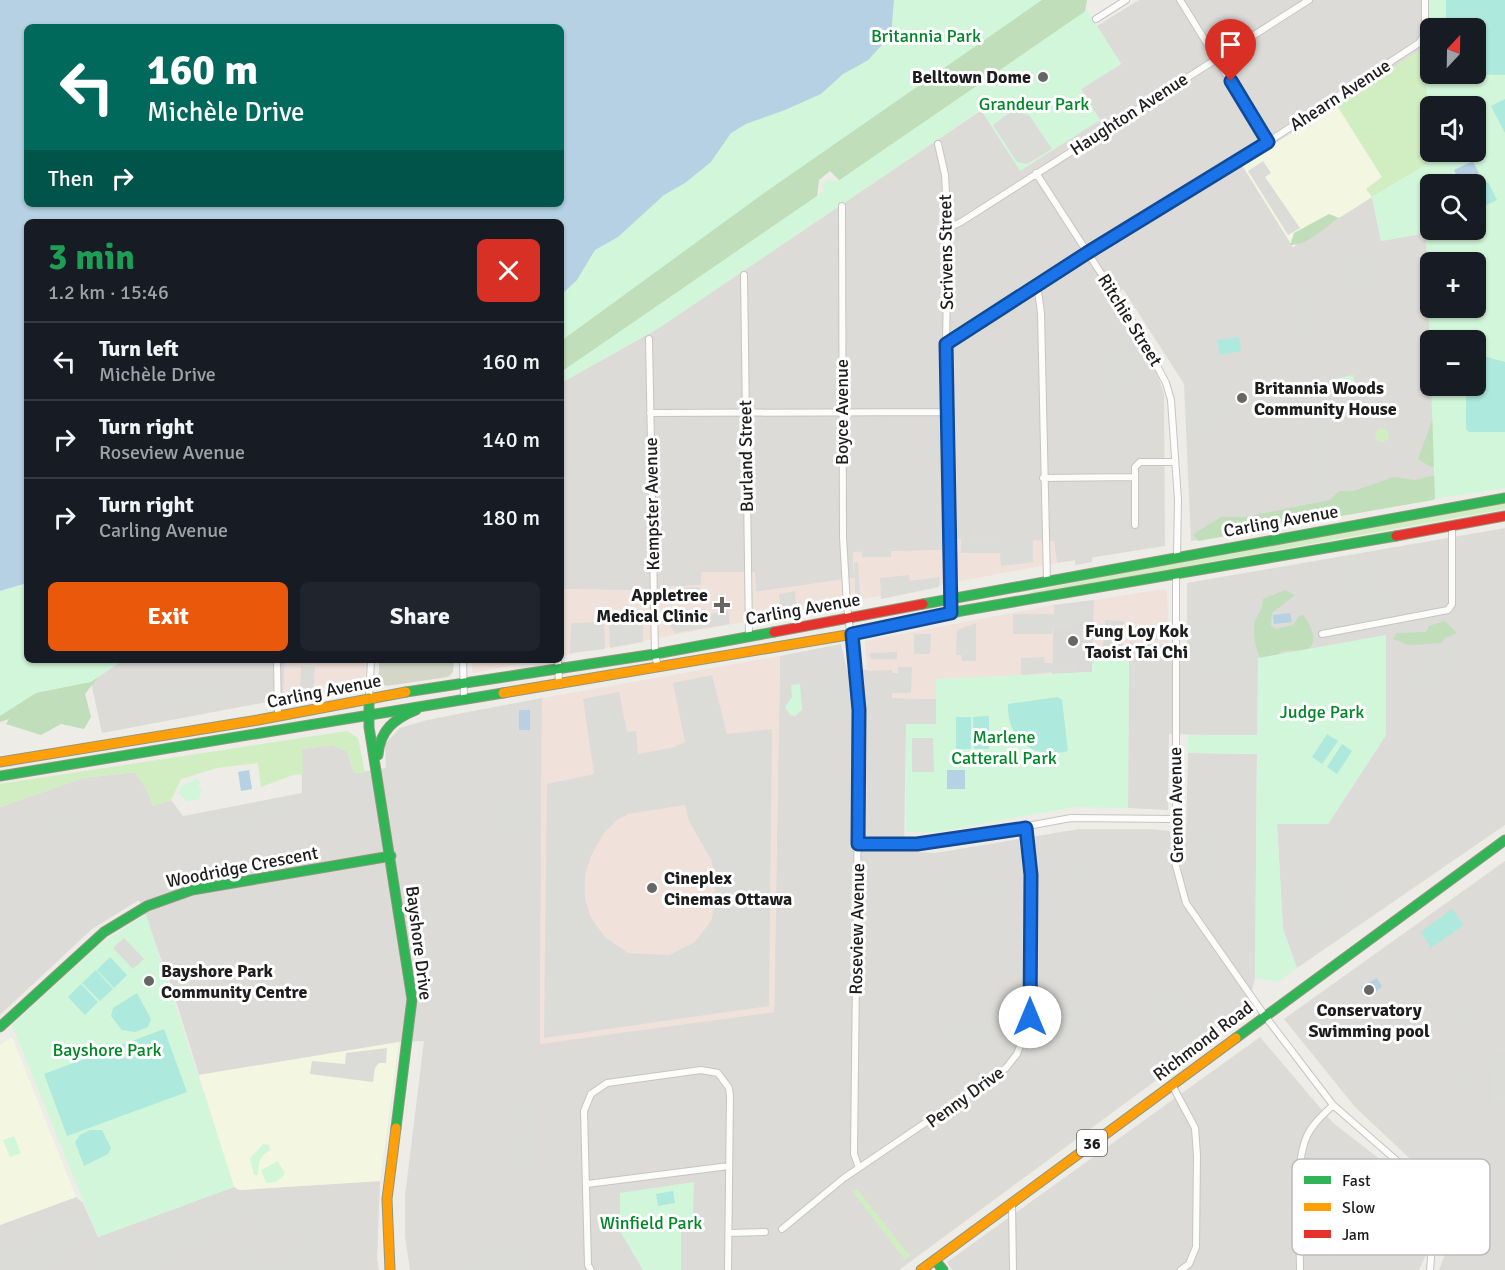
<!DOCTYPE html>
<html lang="en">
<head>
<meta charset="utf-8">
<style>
	:root { --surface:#171b24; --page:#20242c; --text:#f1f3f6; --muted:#9ea1a6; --line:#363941; --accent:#ea580c }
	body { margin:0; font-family:Signika,sans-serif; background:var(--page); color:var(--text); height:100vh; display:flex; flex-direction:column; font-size:22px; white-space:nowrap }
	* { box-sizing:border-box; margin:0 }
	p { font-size:20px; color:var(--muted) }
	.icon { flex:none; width:33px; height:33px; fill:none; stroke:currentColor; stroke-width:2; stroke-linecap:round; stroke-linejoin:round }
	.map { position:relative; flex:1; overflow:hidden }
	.drawer { position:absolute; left:24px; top:219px; width:540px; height:444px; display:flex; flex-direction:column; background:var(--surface); border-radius:9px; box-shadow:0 2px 4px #0004 }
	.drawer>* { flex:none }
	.hud { position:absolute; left:24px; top:24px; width:540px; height:183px; border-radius:9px; box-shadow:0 2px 4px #0004; background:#00695c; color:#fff; overflow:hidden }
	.needle { width:39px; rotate:22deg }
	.buttons { position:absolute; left:1420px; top:18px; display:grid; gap:12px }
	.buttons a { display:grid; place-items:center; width:66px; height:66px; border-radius:9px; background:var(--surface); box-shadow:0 2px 4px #0004; font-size:30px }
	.pin { position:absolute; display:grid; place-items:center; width:51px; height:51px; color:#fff; margin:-62px -26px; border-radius:50% 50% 50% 0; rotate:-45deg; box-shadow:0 0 6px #0007 }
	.pin .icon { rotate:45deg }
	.me { position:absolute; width:66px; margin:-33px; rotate:0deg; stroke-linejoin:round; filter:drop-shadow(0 0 4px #0008) }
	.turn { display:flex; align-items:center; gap:21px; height:126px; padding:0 24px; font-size:27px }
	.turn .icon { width:78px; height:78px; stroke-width:2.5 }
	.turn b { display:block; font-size:42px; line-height:51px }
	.then { display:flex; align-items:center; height:57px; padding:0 24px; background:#0003; gap:12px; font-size:22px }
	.round { display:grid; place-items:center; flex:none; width:63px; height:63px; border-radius:9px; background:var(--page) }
	.headline { display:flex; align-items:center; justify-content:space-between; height:102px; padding:0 24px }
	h1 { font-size:36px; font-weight:800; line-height:45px; color:#1e9e55 }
	.cta { display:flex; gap:12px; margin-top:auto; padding:12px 24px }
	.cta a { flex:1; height:69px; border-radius:9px; background:var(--accent); color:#fff; font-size:24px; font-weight:800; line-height:69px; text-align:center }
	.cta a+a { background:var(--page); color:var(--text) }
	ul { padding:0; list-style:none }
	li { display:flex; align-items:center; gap:18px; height:78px; padding:0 24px; border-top:2px solid var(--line) }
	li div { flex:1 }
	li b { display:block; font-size:22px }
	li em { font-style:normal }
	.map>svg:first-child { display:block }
	.residential { fill:#dcdbd8 }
	.commercial { fill:#f0e2da }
	.education { fill:#f3f6e1 }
	.religious { fill:#dbdad8 }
	.construction { fill:#d4d7c7 }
	.grass { fill:#d0eec2 }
	.forest { fill:#bfdeb9 }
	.park { fill:#d2f6d9; fill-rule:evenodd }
	.pitch { fill:#ade9dc }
	.parking { fill:#dbdbd8; fill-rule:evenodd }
	.water { fill:#b6d1e3; fill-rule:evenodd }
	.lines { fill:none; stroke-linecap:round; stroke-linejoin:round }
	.street-casing { stroke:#c5c5c2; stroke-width:8 }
	.fast-casing { stroke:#91977e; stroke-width:11 }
	.slow-casing { stroke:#91977e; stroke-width:11 }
	.jam-casing { stroke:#91977e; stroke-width:11 }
	.street { stroke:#fcfcfb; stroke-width:6 }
	.fast { stroke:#30b455; stroke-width:9 }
	.slow { stroke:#ff9f0a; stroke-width:9 }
	.jam { stroke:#e5322d; stroke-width:9 }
	.route-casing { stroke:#114b97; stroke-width:15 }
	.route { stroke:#1a73e8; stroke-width:10 }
	.poi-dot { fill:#666664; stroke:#fff; stroke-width:2 }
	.labels { text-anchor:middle; stroke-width:6; stroke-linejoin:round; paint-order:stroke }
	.shield { fill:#fff; stroke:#626262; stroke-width:1.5 }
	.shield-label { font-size:16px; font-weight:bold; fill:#1e1e1e }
	.park-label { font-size:18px; fill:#018728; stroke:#fff }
	.poi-label { font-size:18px; font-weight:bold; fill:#1e1e1e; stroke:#fff; text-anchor:start }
	.street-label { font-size:18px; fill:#1e1e1e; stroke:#fff }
	.key { fill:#fff; stroke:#bcbcbc; stroke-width:1.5 }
	.key-label { font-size:16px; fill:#1e1e1e }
</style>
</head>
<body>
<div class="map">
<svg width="1505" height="1270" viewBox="0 0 1505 1270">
	<rect width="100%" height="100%" fill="#edece6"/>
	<!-- residential -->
	<path class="residential" d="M1139,0H1426L1428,45L1242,165L1293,247L1372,197L1381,241L1426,233L1435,499L1191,541L1184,384L1123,289L1107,301L1156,370L1164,394L1165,546L1057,563L1053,541L953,539L954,550L853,552L854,578L755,592L754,572H702L701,585L661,587L659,591L562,589L561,594V383L654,331L982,110L1020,170L1100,120L1081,89L1121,64L1097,26Z
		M1505,528V825L1297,968L1283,929L1277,823L1328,824L1386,735V636L1257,736L1169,734L1168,810L1128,808L1129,642L1187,646V583Z
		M841,644L847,670L892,669V698L936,699V724H906L904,851L935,853L1079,829H1151L1186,833L1188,753L1257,754L1255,978L1246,1014L899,1270H410L405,1236V1196L424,1041L399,1042L199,1075L172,988L139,900L92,929L0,1015V807L83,778L135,772L147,790L153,806L171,800L183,816L302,793V749L332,745L347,751L354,773L386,768L385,744L400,728L427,720L542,698L540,1043L774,1012L780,656Z
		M123,660H363L285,663L283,699L102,733L91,682Z
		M1505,861V1270H1439L1444,1257L1443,1222L1423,1171L1355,1107L1284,1019Z
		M1260,1037L1333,1123L1407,1180L1427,1252L1419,1270H952L947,1262Z
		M380,1181L377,1259L379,1270H0V1225L76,1197L83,1203L98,1237L234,1187L240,1190Z"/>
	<!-- commercial -->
	<path class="commercial" d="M953,539L1054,541L1057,563L561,656L562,589L659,591L661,587L701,585L702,572H755L756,592L854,578L853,552L953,550Z
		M1162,589L1167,591L1169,643L1130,642L1129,655H1093L1094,600Z
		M1054,605L1052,674L937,679L936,699L892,698V670L867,671L865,641Z
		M780,656L774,1012L540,1044L542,698Z
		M472,660H540L472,673Z
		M363,662L366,666L363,690L289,704L283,699L285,663Z"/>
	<!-- education -->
	<path class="education" d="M1336,104L1382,177L1366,189L1372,197L1293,247L1242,165Z
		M12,1037L76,1197L0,1225V1045Z
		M399,1042L380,1181L239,1190L234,1187L199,1075Z"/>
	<!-- religious -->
	<path class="religious" d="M1094,600L1092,672L1052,674L1054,605Z
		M1490,1052L1505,1053V1105H1488Z"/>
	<!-- construction -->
	<path class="construction" d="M379,660H454L453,672L448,677L386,686L379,682Z"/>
	<!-- grass -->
	<path class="grass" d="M1428,45L1427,164L1372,197L1366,189L1382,177L1336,104Z
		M1375 435a7 7 0 1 1 14 0a7 7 0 1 1-14 0Z
		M1505,503V509L1031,594L1030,592L1154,566Z
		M347,731L358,738L365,773H354L347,751L332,745L302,749L303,774L293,775L261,787L258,763L217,768L181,779L171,800L153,806L147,790L134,772L83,778L0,807V784Z
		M857,1189L910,1256L905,1260L853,1192Z"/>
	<!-- forest -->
	<path class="forest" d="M927,0H1087L1085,12L845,186L830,171L819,180L817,197L561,372V331Z
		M1329,214L1339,218C1324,227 1308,246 1290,245L1294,233Z
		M1431,378V386H1445L1447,392C1445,417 1443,442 1435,466L1431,467L1418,459L1433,418L1430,381Z
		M1431,476H1435L1440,495L1433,500L1198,541L1194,536L1195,533L1221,517H1245L1330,500L1339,491H1354L1394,477L1415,480Z
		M1285,590L1295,595L1272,613L1271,626L1276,629L1293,625L1299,616L1303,615C1309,621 1319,641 1309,648C1302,653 1288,648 1279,653L1278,658L1261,660C1256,650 1252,633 1255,621C1258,613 1263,610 1263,599Z
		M0,611L27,660L105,668L85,694L91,717L84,729L61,724L41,735L6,724L9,719L0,722Z
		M1445,621L1457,633L1445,638L1441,643L1409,645L1393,639L1397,633L1426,632L1429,626Z"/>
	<!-- park -->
	<path class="park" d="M894,0H1042L760,196L561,341V295L577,280L595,250L618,237L664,195L685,183L711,162L731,133L746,124L785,110L821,94L843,74L868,60L891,35Z
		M1426,0H1505V488L1435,499L1426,233L1381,241L1372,197L1427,164ZM1431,28H1476V74H1431ZM1431,106H1476V152H1431ZM1431,184H1476V230H1431ZM1431,262H1476V308H1431ZM1431,340H1476V386H1431Z
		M1087,10L1121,64L1081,89L1100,120L1020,171L981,110L662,326L563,382L567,368L824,191L822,185L828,180L838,181Z
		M1353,375L1355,389L1336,391L1335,379Z
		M27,583V660H123L91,682L36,693L0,716V591Z
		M1386,635V735L1328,824H1277L1283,929L1297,968L1278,982L1255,978L1257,754L1188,753V735H1257L1258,658Z
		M1093,655H1129L1128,808L1075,807L936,832H906V724H936V679L1092,672Z
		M800,684L802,710L795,716L790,715L785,707L792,697L791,685Z
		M197,778L200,783L198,787L202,790L199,799L187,802L178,792L182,786Z
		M146,914L234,1187L98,1237L12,1025L100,944Z
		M14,1136L21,1153L10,1157L3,1140Z
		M263,1144L269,1145L270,1150C259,1157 259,1162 258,1175H254L250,1158Z
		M278,1161L285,1174L276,1182L266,1183L261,1170Z
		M694,1182L693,1215L681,1226V1270H643L620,1231V1193Z"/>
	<!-- pitch -->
	<path class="pitch" d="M1446,0H1505V75L1445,74H1476V28H1446Z
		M1505,99V133L1491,106Z
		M1488,182L1497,200L1476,210V188Z
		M1239,337L1241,351L1220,355L1217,340Z
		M1476,354L1505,362V432H1469L1466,429V386H1476Z
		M1058,697L1062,700L1068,751C1033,760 1007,740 1008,704Z
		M989,716V749H974L973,717Z
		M956,717H971V749H956Z
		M1327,734L1338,741L1322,764L1312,757Z
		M1342,744L1352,751L1337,774L1327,767Z
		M1452,909L1464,925L1431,948L1421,932Z
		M110,957L127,975L114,988L97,970Z
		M96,970L113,989L100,1001L82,983Z
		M81,984L98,1002L85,1015L68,997Z
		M137,993L151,1019L148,1027L135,1032L122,1030L111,1016L113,1008Z
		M164,1029L187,1092L67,1136L44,1074Z
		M90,1130H102L111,1148L108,1154L84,1166L75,1142L80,1135Z
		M673,1191L675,1203L658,1206L656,1194Z"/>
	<!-- parking -->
	<path class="parking" d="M1012,111L1029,115L1052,149L1027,164L1017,162L993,125Z
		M1263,161L1271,173L1265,177L1300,228L1288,235L1248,171Z
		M1376,242L1385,293L1345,301L1337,259L1362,254L1360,244Z
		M1303,284L1313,337L1295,340L1285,287Z
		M1126,331L1134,346L1094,370L1093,352Z
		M1135,349L1145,366L1094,390V372Z
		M1145,368L1149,389L1134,391L1096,411L1094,393Z
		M1220,393L1221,396L1226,395L1231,426L1191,433L1185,399Z
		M1324,414L1336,479L1331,481L1334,496L1290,504L1287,489L1319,482L1306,418Z
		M1085,536H1093L1092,562L1075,565V557L1084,555Z
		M961,539L1033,540V562L1001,566L1000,553H961Z
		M862,550H891V557H862Z
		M1380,555L1389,608L1353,614L1344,561Z
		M854,562H858L860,596H855Z
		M909,575L910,581L940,577L939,587L881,599L880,578Z
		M699,587L700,598L680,601L681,588Z
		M1318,588L1325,622L1387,609L1391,628L1316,643L1305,590Z
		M795,591L797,616L762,622L761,615L781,612L779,594Z
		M680,606L682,619L728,611L730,624L675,633L668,622L667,608Z
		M1057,606H1092V615L1087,616V620L1076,621L1075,628H1053L1052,634H1013V614H1057Z
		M1191,614H1254V679H1191Z
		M1105,620L1124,621L1122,648L1103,646Z
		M604,622L605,649L570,653L571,623Z
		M976,623V661H962L961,655H956L957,630Z
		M609,624H643V642L610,648Z
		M1131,627H1164V640H1131Z
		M914,634H931L930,654H914Z
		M1430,647H1466V662H1450V687H1411V666L1430,667Z
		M897,652V659H870V653Z
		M1044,657L1045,663H1076V670L1021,675V658Z
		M1499,664H1505V761L1496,760Z
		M301,666L315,667L313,694H300Z
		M898,667H912L911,693H892V673H898Z
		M843,673L848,718L808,719L806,680Z
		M712,675L727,734L772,729L769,1006L544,1038L547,784L594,774L583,699L619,692L627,732L636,731L638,754L675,747L685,742L673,683ZM685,805L689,821L712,861L716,902L711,921L695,942L669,955L628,953L605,937L591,918L585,899V875L591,856L603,834L617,820L628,814Z
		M218,679L222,702L167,710L166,702L160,703L158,689L197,683L198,689H202V682Z
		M418,732L425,749H438L437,757L416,755L414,749L403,752L398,740Z
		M912,738H933L934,772H912Z
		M495,799L539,800L538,832L496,831Z
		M285,800L288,824L194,838L183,824L182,817Z
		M94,801L110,819L60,839L48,820Z
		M1197,834L1224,835L1223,856L1196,855Z
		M491,841H532V846H490L443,855L442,849Z
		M1194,858L1223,860L1222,881L1196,880Z
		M60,861L77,905L86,915L81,920L72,909L54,863Z
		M1063,866L1098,868L1097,888L1062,886Z
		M1290,869H1335L1337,876L1345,877L1343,908L1336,912L1340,920L1304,941L1301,938L1297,940L1290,933Z
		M941,880H1001L1002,902L941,903Z
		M509,936H529L531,943L537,946L535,1178H529L515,1163L517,1131L521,1130L522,1125L517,1124V1093L529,1092V947L524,942L430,953V946Z
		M124,938L144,959L133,969L113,948Z
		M1181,981L1186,988L1182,994L1191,1006L1195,1004L1207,1021L1203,1025L1207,1031L1178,1053L1146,1006L1155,999L1152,994L1169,982L1173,987Z
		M1465,1002L1484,1014L1470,1038L1449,1029Z
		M1081,1004L1099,1010L1069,1047L1057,1036L1058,1032Z
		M994,1023V1036H988V1043L940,1044L939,1024Z
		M1334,1024H1341L1340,1048L1333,1047Z
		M387,1048L386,1063H379L375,1068L373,1082L310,1074L312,1061L345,1064L346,1053Z
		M1492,1055L1505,1056V1102H1491Z
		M1469,1060L1486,1088L1472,1096L1470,1093L1464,1096L1449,1068Z
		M1085,1080L1103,1104L1097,1108L1079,1085Z
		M1385,1104L1397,1121L1389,1124L1378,1109Z
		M420,1158L484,1165L511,1166L510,1171L490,1170L419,1163Z
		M300,1189L317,1207L324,1270H235L232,1236L150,1270H102L87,1249L228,1190L229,1200ZM258,1218L261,1240L299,1235L301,1248L251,1256L246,1220Z
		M76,1207L93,1238L47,1270H0V1251Z
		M528,1244L530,1270H470L467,1251Z"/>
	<!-- water -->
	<path class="water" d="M0,0H894L891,35L868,60L843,74L821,94L785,110L746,124L731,133L711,162L685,183L664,195L618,237L595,250L577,280L561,295V222H27V583L0,591ZM27,27H561V204H27Z
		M1473,161L1479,173L1460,183L1454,170Z
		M1290,613L1292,622L1274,624L1273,615Z
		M519,710H530V730H519Z
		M249,770L252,789L241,791L238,772Z
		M947,770H965V789H947Z
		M1377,978L1382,987L1367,998L1361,987Z"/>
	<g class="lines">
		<defs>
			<path id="street" d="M1180,0L1268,142
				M1096,19L1126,0
				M938,144L945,175L948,228L946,344L950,613
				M1036,173L1139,332L1166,383L1171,400L1178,500L1177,556
				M842,206L843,537L847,605L859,710L854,1154L859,1168
				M948,228L961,222L1309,0
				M744,275L749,636
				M1037,284L1041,313L1047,582
				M649,339L655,654L658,668
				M946,344L1087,253L1268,142L1419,43L1425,34V0
				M650,413L949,412
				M1043,478L1133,477
				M1135,525V467L1140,462H1175
				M1176,575V866L1186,903L1265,1016L1333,1105L1404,1167L1422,1194L1429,1217L1432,1245L1430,1270
				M1322,634L1448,610L1452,604V525
				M277,660L278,716
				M463,660L464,698
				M558,660L559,685
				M369,698L371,660
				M858,844L946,841L1071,818L1175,819
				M1172,1085L1195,1128L1197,1155L1196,1247L1189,1264L1181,1270
				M587,1184L729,1166
				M1012,1203L1013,1270
				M782,1229L844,1178L1006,1068L1017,1054L1031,1017V875L1026,828
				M730,1233L765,1232
				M1300,1245L1333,1246
				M591,1270L588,1265L584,1111L591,1094L607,1083L701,1070L718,1073L729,1088L730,1096L728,1270
				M1300,1270C1300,1235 1294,1172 1305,1141C1310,1126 1322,1116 1333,1105"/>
			<path id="fast" d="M923,604L1505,498
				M853,634L961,611L1396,536
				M406,692L655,654L774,632
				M369,698V727L412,999L396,1128
				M378,755C380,730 394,719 416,710
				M0,776L503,693
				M0,1027L104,932L147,906L192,890L391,856
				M1236,1038L1505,840
				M935,1260L943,1270"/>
			<path id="slow" d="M503,693L853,634
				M0,762L258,720L406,692
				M390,1270L387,1199L396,1128
				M921,1270L1236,1038"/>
			<path id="jam" d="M1396,536L1505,516
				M774,632L923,604"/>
		</defs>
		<!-- street casing -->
		<use href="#street" class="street-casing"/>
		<!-- fast casing -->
		<use href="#fast" class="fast-casing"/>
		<!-- slow casing -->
		<use href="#slow" class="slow-casing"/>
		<!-- jam casing -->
		<use href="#jam" class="jam-casing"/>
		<!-- street -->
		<use href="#street" class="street"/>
		<!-- fast -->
		<use href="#fast" class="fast"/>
		<!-- slow -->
		<use href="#slow" class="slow"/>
		<!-- jam -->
		<use href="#jam" class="jam"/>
	</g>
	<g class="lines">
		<defs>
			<path id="route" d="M1030,1017L1031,875L1026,828L917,844H858L859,710L852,634L951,613L946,344L1087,253L1268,142L1231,81"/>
		</defs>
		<!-- route casing -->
		<use href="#route" class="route-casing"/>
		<!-- route -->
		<use href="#route" class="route"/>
	</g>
	<!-- markers -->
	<g class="poi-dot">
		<circle cx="1043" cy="77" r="6"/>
		<circle cx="1242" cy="398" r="6"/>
		<path d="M719 596h6v6h6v6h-6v6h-6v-6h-6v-6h6z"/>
		<circle cx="1073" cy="641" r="6"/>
		<circle cx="652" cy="888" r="6"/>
		<circle cx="149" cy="981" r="6"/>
		<circle cx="1369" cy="990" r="6"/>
	</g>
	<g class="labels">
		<!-- shield labels -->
		<rect class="shield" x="1077" y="1130" width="30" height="26" rx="4.5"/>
		<g class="shield-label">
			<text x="1092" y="1149">36</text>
		</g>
		<!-- park labels -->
		<g class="park-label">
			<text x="926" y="42">Britannia Park</text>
			<text x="1034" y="110">Grandeur Park</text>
			<text x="1322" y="718">Judge Park</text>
			<text x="1004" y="743">Marlene<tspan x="1004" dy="21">Catterall Park</tspan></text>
			<text x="107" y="1056">Bayshore Park</text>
			<text x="651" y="1229">Winfield Park</text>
		</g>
		<!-- poi labels -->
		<g class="poi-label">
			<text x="1031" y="83" text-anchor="end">Belltown Dome</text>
			<text x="1254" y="394">Britannia Woods<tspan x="1254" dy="21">Community House</tspan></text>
			<text x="708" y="601" text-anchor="end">Appletree<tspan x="708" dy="21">Medical Clinic</tspan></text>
			<text x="1085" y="637">Fung Loy Kok<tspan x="1085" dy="21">Taoist Tai Chi</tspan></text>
			<text x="664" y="884">Cineplex<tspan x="664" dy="21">Cinemas Ottawa</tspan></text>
			<text x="161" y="977">Bayshore Park<tspan x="161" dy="21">Community Centre</tspan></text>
			<text x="1369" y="1016" text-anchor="middle">Conservatory<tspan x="1369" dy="21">Swimming pool</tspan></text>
		</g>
		<!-- street labels -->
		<g class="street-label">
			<text transform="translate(1340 95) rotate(-33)" y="6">Ahearn Avenue</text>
			<text transform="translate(1129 114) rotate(-33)" y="6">Haughton Avenue</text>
			<text transform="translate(946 252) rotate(-91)" y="6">Scrivens Street</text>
			<text transform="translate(1130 320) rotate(58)" y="6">Ritchie Street</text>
			<text transform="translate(842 412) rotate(-90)" y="6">Boyce Avenue</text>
			<text transform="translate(746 456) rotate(-91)" y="6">Burland Street</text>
			<text transform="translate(652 504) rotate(-91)" y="6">Kempster Avenue</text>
			<text transform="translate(1281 521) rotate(-10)" y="6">Carling Avenue</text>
			<text transform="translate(803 609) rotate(-10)" y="6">Carling Avenue</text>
			<text transform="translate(324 691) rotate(-11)" y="6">Carling Avenue</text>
			<text transform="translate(1176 805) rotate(-91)" y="6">Grenon Avenue</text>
			<text transform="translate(242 867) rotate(-11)" y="6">Woodridge Crescent</text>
			<text transform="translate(857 929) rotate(-89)" y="6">Roseview Avenue</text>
			<text transform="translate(419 943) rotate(83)" y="6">Bayshore Drive</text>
			<text transform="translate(1203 1041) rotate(-37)" y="6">Richmond Road</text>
			<text transform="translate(965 1097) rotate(-36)" y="6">Penny Drive</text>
		</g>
	</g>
	<!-- legend -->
	<rect x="1292" y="1159" width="198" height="96" rx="9" class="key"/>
	<rect x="1304" y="1176" width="27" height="8" fill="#30b455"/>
	<rect x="1304" y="1203" width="27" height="8" fill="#ff9f0a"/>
	<rect x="1304" y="1230" width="27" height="8" fill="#e5322d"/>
	<g class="key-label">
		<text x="1342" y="1186">Fast</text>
		<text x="1342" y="1213">Slow</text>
		<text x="1342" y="1240">Jam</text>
	</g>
</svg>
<div class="buttons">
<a><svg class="needle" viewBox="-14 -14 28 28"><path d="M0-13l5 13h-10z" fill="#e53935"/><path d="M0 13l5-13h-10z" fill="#9ea1a6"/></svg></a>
<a><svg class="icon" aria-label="sound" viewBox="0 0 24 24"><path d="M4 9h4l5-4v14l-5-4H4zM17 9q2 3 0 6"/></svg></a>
<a><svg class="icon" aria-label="search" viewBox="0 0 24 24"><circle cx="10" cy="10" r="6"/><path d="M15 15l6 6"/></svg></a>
<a>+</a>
<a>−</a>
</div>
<div class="pin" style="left:1231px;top:81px;background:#d93025"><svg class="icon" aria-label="arrive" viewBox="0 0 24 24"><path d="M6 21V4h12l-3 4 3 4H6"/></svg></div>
<svg class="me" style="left:1030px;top:1017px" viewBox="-20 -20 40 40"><circle r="19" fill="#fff"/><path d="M0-13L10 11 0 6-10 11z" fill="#1a73e8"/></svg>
<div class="hud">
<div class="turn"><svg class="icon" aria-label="left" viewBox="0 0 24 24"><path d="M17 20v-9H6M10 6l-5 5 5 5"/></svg><div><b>160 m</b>Michèle Drive</div></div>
<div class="then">Then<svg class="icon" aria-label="right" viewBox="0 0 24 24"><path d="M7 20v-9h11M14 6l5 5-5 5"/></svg></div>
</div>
<section class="drawer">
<div class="headline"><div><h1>3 min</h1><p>1.2 km · 15:46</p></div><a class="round" style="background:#d93025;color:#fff"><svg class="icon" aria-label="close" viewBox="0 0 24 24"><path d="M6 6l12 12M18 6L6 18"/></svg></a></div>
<ul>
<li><svg class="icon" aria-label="left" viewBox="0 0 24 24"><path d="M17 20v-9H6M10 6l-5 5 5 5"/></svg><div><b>Turn left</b><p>Michèle Drive</p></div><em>160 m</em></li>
<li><svg class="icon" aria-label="right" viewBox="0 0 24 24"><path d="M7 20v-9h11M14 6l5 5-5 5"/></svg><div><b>Turn right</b><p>Roseview Avenue</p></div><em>140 m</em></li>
<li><svg class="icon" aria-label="right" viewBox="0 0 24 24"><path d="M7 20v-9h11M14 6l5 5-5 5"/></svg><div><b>Turn right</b><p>Carling Avenue</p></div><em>180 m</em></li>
</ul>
<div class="cta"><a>Exit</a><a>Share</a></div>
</section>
</div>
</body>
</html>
